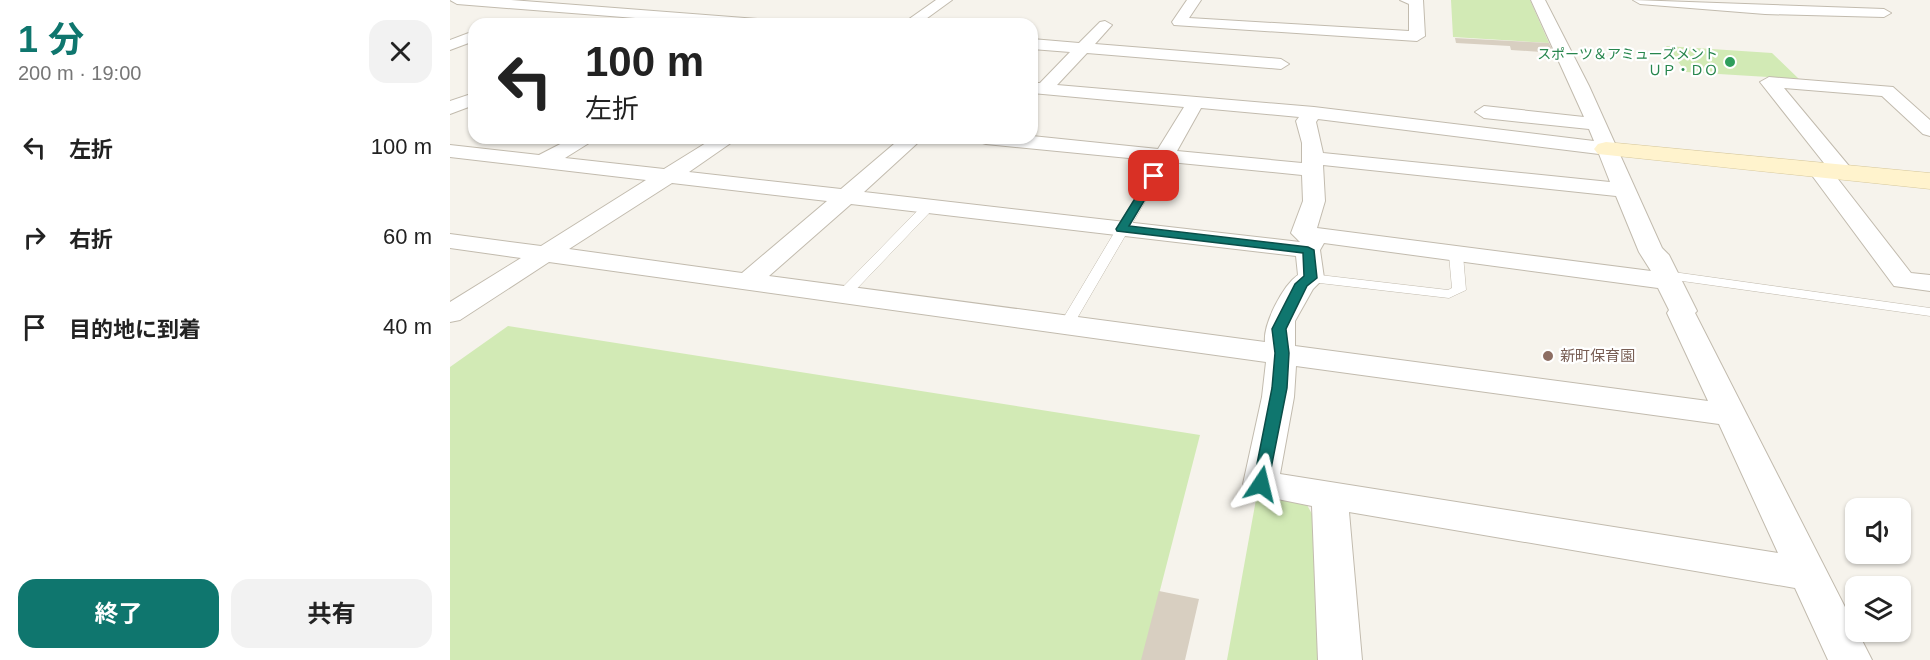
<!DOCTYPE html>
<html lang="ja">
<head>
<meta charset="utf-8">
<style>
	:root { --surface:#fff; --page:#f2f2f2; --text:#222; --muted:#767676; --accent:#0f766e }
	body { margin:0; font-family:Helvetica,"Noto Sans JP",sans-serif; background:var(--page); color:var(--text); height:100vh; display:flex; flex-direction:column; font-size:22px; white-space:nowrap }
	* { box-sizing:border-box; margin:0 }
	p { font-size:20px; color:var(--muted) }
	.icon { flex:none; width:33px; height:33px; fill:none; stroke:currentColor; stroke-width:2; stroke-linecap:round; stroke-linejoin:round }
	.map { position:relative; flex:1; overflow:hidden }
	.panel { display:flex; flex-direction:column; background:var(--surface); width:450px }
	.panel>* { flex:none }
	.top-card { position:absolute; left:18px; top:18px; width:570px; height:126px; border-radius:18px; box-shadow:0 2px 4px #0004; background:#fff; color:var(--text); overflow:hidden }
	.controls { position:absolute; left:1395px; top:498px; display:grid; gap:12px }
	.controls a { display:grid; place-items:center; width:66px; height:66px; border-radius:12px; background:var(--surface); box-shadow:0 2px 4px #0004; font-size:30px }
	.pin { position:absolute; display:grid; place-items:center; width:51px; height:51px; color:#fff; margin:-26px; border-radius:12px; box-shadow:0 3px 9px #0006 }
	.me { position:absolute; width:66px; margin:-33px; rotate:10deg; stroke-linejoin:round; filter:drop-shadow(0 0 4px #0008) }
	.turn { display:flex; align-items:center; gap:21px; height:126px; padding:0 18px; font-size:27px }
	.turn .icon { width:78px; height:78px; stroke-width:2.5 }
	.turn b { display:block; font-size:42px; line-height:51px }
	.round { display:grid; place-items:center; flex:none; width:63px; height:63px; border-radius:18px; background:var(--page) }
	.head { display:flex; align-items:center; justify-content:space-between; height:102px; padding:0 18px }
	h1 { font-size:36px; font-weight:700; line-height:45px; color:var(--accent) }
	.button { display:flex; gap:12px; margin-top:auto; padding:12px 18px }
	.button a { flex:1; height:69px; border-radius:18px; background:var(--accent); color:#fff; font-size:24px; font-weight:700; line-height:69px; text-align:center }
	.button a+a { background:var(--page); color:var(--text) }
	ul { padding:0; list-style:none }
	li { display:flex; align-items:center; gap:18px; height:90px; padding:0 18px }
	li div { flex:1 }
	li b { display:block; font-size:22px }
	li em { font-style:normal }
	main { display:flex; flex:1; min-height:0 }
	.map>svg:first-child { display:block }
	.green { fill:#d2eab5 }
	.building { fill:#d8cfc1 }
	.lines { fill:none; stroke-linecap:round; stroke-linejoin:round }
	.lane-casing { stroke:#c2bbae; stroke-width:1 }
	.street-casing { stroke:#c2bbae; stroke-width:2 }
	.secondary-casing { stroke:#d6c79b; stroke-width:1 }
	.lane { fill:#fff; fill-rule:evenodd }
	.street { fill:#fff; fill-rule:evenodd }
	.secondary { fill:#fff3cd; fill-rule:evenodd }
	.route { fill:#0f766e; stroke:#0a4d48; stroke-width:1.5 }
	.leisure-dot { fill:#2e9e5b; stroke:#fff; stroke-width:2 }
	.education-dot { fill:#8d6e63; stroke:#fff; stroke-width:2 }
	.labels { text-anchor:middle; stroke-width:4.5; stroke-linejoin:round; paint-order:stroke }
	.far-leisure-label { font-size:14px; fill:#27864d; stroke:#fff; text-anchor:end }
	.education-label { font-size:15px; fill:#785e54; stroke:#fff; text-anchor:start }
</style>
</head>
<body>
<main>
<section class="panel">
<div class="head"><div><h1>1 分</h1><p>200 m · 19:00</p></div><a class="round"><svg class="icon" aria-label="close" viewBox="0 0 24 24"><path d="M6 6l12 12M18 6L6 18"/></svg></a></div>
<ul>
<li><svg class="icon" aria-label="left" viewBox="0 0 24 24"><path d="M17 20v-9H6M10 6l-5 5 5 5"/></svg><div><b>左折</b></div><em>100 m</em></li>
<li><svg class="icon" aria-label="right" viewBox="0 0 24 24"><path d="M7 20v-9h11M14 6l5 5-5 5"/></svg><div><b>右折</b></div><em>60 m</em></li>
<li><svg class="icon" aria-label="arrive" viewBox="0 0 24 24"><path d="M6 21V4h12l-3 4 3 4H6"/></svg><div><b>目的地に到着</b></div><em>40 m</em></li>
</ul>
<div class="button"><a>終了</a><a>共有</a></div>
</section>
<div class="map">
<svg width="1480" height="660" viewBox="0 0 1480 660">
	<rect width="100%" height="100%" fill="#f6f3ec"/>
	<!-- green -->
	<path class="green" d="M1001,0H1080L1099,43L1003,37Z
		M1216,46L1322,53L1349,79L1236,72Z
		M58,326L750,435L692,660H0V367Z
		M807,494L857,505L862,514L869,660H777Z"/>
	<!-- building -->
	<path class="building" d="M1005,38L1099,43L1102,49L1091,52L1061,50L1060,46L1006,43Z
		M709,591L749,599L735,660H691Z"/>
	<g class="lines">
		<defs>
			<path id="lane" d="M704,173L710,176L622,327L615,331L610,330L608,327L698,176Z
				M479,202L483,203V209L397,299H387L385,296L387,293L475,203Z
				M1006,251L1013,255L1016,290L999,298L861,282L854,278L861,274L998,290L1002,288L999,255Z
				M1216,271L1480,308V316L1211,278L1209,275Z"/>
			<path id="street" d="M0,0H61L319,20L326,24H262L7,4Z
				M486,0H502L469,24H452Z
				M737,0H751L739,18L959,31V4L950,0H973L975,36L967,41L724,25L722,22Z
				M1081,0H1095L1139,86L1212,248L1219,255L1247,311L1245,313L1422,660H1378L1345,588L899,512L912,660H868L862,506L798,493L793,484L812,397L816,362L99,262L10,320L0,322V302L71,258L0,248V234L91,246L196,180L0,157V145L89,155L122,138H147L115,158L214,169L264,138H288L239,172L391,189L451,138H473L414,192L850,242L841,233L853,201L852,175L536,144L529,142L526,138L582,136L708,149L734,107L582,93V83H590L620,52L582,49V39L629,43L650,22L655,21L662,25L645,44L831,59L839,64L831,69L637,53L607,85L864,107L1144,141L1139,129L1034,118L1025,112L1034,106L1134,117ZM751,108L849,117L846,121L852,143V163L727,151ZM868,119L1149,154L1160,182L873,153L866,122ZM873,165L1166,196L1189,252L1201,271L867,228L875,201ZM222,183L377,201L292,273L119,249ZM401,204L846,256L848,275C833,285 813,324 815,342L319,276ZM874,243L1208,288L1219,310L1217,313L1258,401L845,346V321L863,289L874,278L870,250ZM846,366L1269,424L1328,553L830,474L844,397Z
				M1183,0L1434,9L1441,13L1434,17L1315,14L1190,4Z
				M24,31V41L0,50V40Z
				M1319,77L1443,87L1480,120V136L1473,134L1432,96L1334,88L1404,172L1401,177H1385L1310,82Z
				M24,93V105L0,114V101Z
				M1369,164L1377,165L1461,273L1480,275V291L1444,286L1358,170L1361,165Z"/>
			<path id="secondary" d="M1156,142L1480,173V189L1148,154L1144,149L1148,144Z"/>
		</defs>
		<!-- lane casing -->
		<use href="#lane" class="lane-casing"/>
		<!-- street casing -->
		<use href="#street" class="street-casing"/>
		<!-- secondary casing -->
		<use href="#secondary" class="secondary-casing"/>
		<!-- lane -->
		<use href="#lane" class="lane"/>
		<!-- street -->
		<use href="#street" class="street"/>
		<!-- secondary -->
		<use href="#secondary" class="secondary"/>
	</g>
	<!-- route -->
	<path class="route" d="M704,173L709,176L679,226L858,247L864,250L867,278L857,286L836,329L839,353L837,388L817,489H805L803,484L822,388L825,353L822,329L845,284L854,276L853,253L667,231L666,229L699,176Z"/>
	<!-- markers -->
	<circle class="leisure-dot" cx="1280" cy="62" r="6"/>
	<circle class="education-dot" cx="1098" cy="356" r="6"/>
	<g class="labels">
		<!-- far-leisure labels -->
		<g class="far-leisure-label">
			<text x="1268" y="59">スポーツ＆アミューズメント<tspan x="1268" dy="16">ＵＰ・ＤＯ</tspan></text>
		</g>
		<!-- education labels -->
		<g class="education-label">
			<text x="1110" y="361">新町保育園</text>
		</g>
	</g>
</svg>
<div class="controls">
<a><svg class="icon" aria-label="sound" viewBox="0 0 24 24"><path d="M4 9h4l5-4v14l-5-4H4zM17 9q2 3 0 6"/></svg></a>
<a><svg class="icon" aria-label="layers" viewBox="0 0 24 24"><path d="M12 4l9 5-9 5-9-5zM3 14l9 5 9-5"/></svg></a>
</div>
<div class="pin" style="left:704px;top:176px;background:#d93025"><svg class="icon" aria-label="arrive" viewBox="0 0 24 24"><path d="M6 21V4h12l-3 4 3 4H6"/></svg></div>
<svg class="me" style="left:811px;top:484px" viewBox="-20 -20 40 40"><path d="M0-17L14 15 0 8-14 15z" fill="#0f766e" stroke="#fff" stroke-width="4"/></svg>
<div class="top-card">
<div class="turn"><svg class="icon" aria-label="left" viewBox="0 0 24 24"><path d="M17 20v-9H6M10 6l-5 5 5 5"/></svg><div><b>100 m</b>左折</div></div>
</div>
</div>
</main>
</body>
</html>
